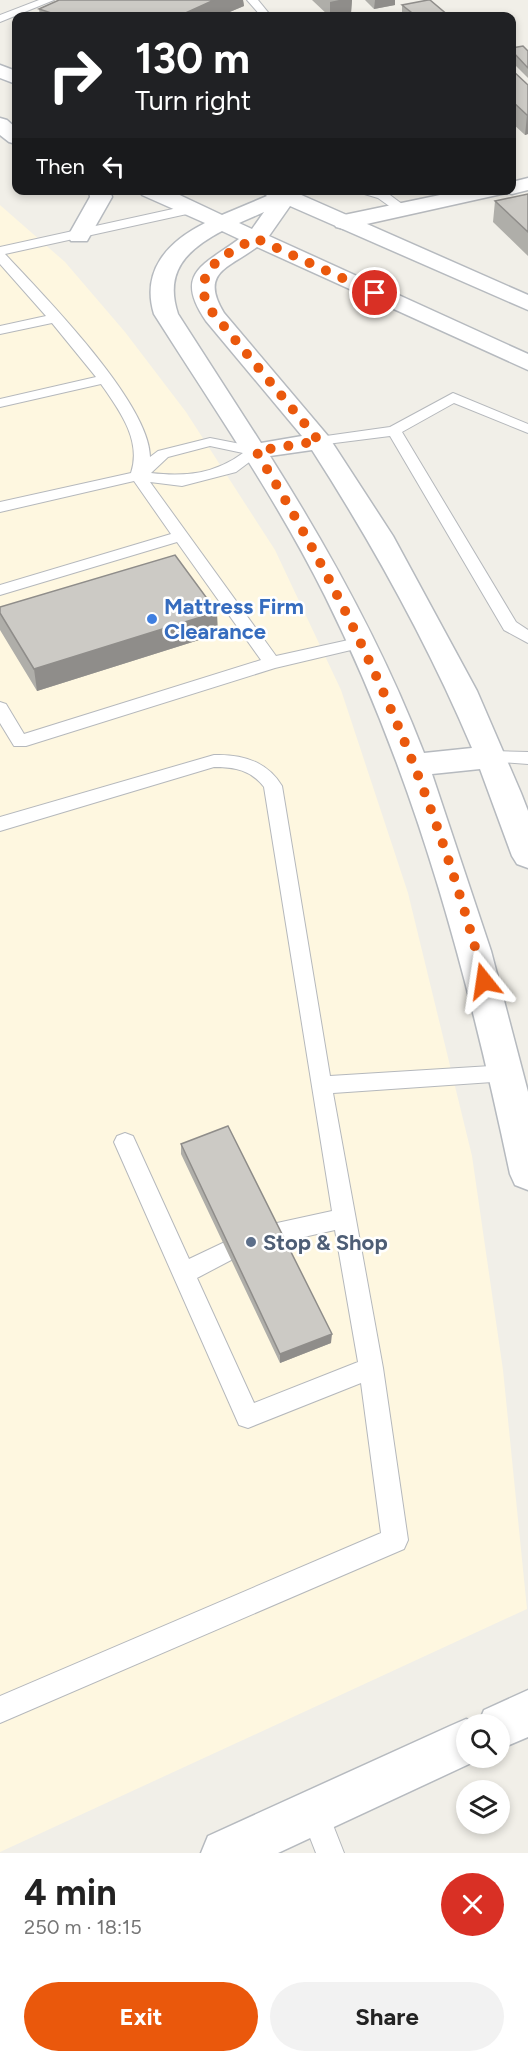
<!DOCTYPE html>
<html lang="en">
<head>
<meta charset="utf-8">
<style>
	:root { --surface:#fff; --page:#f2f2f2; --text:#222; --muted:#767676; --accent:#ea580c }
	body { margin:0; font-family:Figtree,sans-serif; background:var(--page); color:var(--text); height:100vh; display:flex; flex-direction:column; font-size:22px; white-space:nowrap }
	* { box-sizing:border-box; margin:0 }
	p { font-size:20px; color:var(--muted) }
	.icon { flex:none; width:33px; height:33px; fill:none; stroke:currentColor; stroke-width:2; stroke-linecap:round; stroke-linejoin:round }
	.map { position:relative; height:1853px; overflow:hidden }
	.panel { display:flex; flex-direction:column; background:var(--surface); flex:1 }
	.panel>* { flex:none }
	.hud { position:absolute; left:12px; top:12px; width:504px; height:183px; border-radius:12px; box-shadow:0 3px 9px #0003; background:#202124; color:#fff; overflow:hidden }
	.buttons { position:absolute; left:456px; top:1714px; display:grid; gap:12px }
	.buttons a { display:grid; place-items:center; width:54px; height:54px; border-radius:50%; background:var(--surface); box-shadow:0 3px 9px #0003; font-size:30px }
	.pin { position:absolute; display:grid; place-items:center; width:51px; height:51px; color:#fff; margin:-26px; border:3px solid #fff; border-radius:50%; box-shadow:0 2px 6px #0007 }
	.me { position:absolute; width:66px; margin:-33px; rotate:345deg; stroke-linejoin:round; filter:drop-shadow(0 0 4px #0008) }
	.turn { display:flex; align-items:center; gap:21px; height:126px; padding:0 24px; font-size:27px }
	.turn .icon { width:78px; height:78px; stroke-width:2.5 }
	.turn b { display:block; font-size:42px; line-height:51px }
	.then { display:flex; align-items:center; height:57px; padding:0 24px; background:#0003; gap:12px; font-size:22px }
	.round { display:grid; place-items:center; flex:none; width:63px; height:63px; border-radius:32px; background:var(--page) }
	.overview { display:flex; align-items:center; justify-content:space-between; height:102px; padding:0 24px }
	h1 { font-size:36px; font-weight:700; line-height:45px }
	.cta { display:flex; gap:12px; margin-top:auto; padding:12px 24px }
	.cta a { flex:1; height:69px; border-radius:36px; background:var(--accent); color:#fff; font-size:24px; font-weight:700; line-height:69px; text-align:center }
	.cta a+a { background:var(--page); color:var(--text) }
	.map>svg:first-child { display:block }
	.commercial { fill:#fef7e0 }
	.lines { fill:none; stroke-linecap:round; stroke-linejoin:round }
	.lane-casing { stroke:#b5b8bc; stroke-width:2 }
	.street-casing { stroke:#b5b8bc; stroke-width:3 }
	.secondary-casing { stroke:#b6babf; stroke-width:3 }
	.lane { fill:#fff; fill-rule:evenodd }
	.street { fill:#fff; fill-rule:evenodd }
	.secondary { fill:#fff; fill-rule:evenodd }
	.wall { fill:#afaea9 }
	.shaded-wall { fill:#8f8d8a }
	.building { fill:#cccac5; stroke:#8f8d8a; stroke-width:1.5 }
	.route { stroke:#ea580c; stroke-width:10; stroke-dasharray:0 18 }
	.shop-dot { fill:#3f7fe0; stroke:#fff; stroke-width:2 }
	.service-dot { fill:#5c6f8a; stroke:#fff; stroke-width:2 }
	.labels { text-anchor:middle; stroke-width:5; stroke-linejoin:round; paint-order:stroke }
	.shop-label { font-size:22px; font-weight:bold; fill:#366cbe; stroke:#fff; text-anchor:start }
	.service-label { font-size:22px; font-weight:bold; fill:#4e5e75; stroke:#fff; text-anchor:start }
</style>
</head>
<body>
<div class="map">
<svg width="528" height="1853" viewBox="0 0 528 1853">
	<rect width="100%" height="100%" fill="#f1efe8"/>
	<!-- commercial -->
	<path class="commercial" d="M0,205L65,262L125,332L186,412L275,550L341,690L408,893L472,1156L503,1370L527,1609L0,1852Z"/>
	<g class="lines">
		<defs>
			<path id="lane" d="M39,0H54L0,22V15Z
				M247,0H258L271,16H261Z
				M289,190H306L289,200H281V194Z
				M351,190L386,192L410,210L409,213H399L378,198Z
				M191,205L197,209L196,212L5,254C43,295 150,403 150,457L158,451L210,438L261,448L264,451L236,472L182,486L150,482L276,656L362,637L370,642L368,646L275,668L26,746H14L0,723V702L6,704L24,734L261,660L177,542L0,595V585L171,534L134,481L0,512V502L131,473C142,440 119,410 101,384L0,407V399L96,377L52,323L0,334V326L46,316L0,264V247ZM210,446L243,453C215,474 185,477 151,473L168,457Z
				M453,393L528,424V433L454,403L402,432L516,622L528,630V643L504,630L390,436L319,445L312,441L319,437L390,427Z
				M491,751L528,752V764L485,761L482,757L485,753Z
				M214,755C242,754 267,761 282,786L330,1076L507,1065L514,1067L517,1073L514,1079L507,1081L333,1093L383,1368L408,1540L404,1549L0,1723V1696L381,1533L361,1383L248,1428L239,1425L114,1142L117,1136L125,1133L133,1136L189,1259L227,1241L235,1244L238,1251L235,1258L197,1278L254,1403L358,1362L335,1230L277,1243L269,1240L266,1233L269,1226L277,1223L332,1211L264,787C251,770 235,767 214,767L0,831V817Z
				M314,1798L324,1802L344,1853H316L300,1812L304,1802Z"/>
			<path id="street" d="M528,178V190L512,194L506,193L344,229L336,227L333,222L336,217L344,215L464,190H512V182Z"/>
			<path id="secondary" d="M0,65L16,71V84L0,78Z
				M0,118L7,120L16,128V144L9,142L0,135Z
				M89,190H110L112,197L87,241H71L68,236L90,197Z
				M140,190H169L222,215L267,196L261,190H290L528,295V310L290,206L269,236L528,354V370L257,247C229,268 199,272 224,313L328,436L393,536L477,691L521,793L528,811V868L517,864L512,856L480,769L432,774L491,951L528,1092V1190L515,1185L510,1174C468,975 416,779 325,596C276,498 213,407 154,314C141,271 167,242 205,223L142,195ZM264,212L252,229L239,223ZM222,231L239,239C204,265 173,273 206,321L302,436L261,443L178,314C164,272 186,250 222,231ZM312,450C373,545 428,644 472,748L424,753C384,649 330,551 270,456Z
				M528,1690V1737L500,1749V1725H466V1758H482L278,1853H201L208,1836L450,1726L466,1719L478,1724L484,1710Z"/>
		</defs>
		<!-- lane casing -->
		<use href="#lane" class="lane-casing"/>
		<!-- street casing -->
		<use href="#street" class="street-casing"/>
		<!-- secondary casing -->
		<use href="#secondary" class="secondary-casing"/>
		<!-- lane -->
		<use href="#lane" class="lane"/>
		<!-- street -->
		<use href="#street" class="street"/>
		<!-- secondary -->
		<use href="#secondary" class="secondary"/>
	</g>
	<!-- wall -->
	<path class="wall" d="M59,0H243L244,6L220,16H40L39,9Z
		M312,0H352L351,13L329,16Z
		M365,0H395V5L374,9Z
		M402,5L449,16H402Z
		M512,48L528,51V78L512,62Z
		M512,70L528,85V134L525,135L512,123Z
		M528,194V256L493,222L495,201Z
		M0,607L218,634L37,691L0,630Z
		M181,1144L331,1343L280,1363L181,1154Z"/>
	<!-- shaded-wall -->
	<path class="shaded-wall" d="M214,0H243L244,6L220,16H179Z
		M339,0H352L351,13L330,16V2Z
		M375,0H395V5L374,9Z
		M527,115H528V134L525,135Z
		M217,612L218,634L37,691L34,669Z
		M332,1334L331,1343L280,1363V1354Z"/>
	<!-- building -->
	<path class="building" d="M59,0H214L179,16H180H60L39,9Z
		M428,0H430L449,16H416L402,5Z
		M523,46L528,51V68L512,51V48Z
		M512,70L528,85V115H527L512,101Z
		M528,194V232L495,201Z
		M175,555L217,612L34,669L0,613V607Z
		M228,1126L332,1334L280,1354L181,1144Z"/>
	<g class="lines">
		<!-- route -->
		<path class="route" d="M375,293L255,238C226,255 191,268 208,307L319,441L256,451C357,615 436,793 484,981"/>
	</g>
	<!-- markers -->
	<circle class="shop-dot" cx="152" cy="619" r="6"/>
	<circle class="service-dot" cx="251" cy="1242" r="6"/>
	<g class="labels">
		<!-- shop labels -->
		<g class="shop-label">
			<text x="164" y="614">Mattress Firm<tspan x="164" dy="25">Clearance</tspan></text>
		</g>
		<!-- service labels -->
		<g class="service-label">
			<text x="263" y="1250">Stop &amp; Shop</text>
		</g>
	</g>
</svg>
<div class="buttons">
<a><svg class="icon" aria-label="search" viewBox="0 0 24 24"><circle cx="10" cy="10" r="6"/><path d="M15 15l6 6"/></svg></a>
<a><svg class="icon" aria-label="layers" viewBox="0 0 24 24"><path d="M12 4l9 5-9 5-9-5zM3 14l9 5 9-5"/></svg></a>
</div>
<div class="pin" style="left:375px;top:293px;background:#d93025"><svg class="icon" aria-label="arrive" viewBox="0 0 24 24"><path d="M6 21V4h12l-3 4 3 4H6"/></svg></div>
<svg class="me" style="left:484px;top:981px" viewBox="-20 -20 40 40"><path d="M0-17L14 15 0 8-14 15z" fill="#ea580c" stroke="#fff" stroke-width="4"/></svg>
<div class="hud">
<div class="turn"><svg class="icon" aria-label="right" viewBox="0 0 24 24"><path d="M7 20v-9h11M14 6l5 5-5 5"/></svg><div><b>130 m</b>Turn right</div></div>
<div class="then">Then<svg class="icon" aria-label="left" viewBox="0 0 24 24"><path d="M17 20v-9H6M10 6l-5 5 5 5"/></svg></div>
</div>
</div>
<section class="panel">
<div class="overview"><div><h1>4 min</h1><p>250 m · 18:15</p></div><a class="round" style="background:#d93025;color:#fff"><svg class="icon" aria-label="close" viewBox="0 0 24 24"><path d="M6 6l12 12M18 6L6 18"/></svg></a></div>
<div class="cta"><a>Exit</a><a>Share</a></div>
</section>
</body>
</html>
